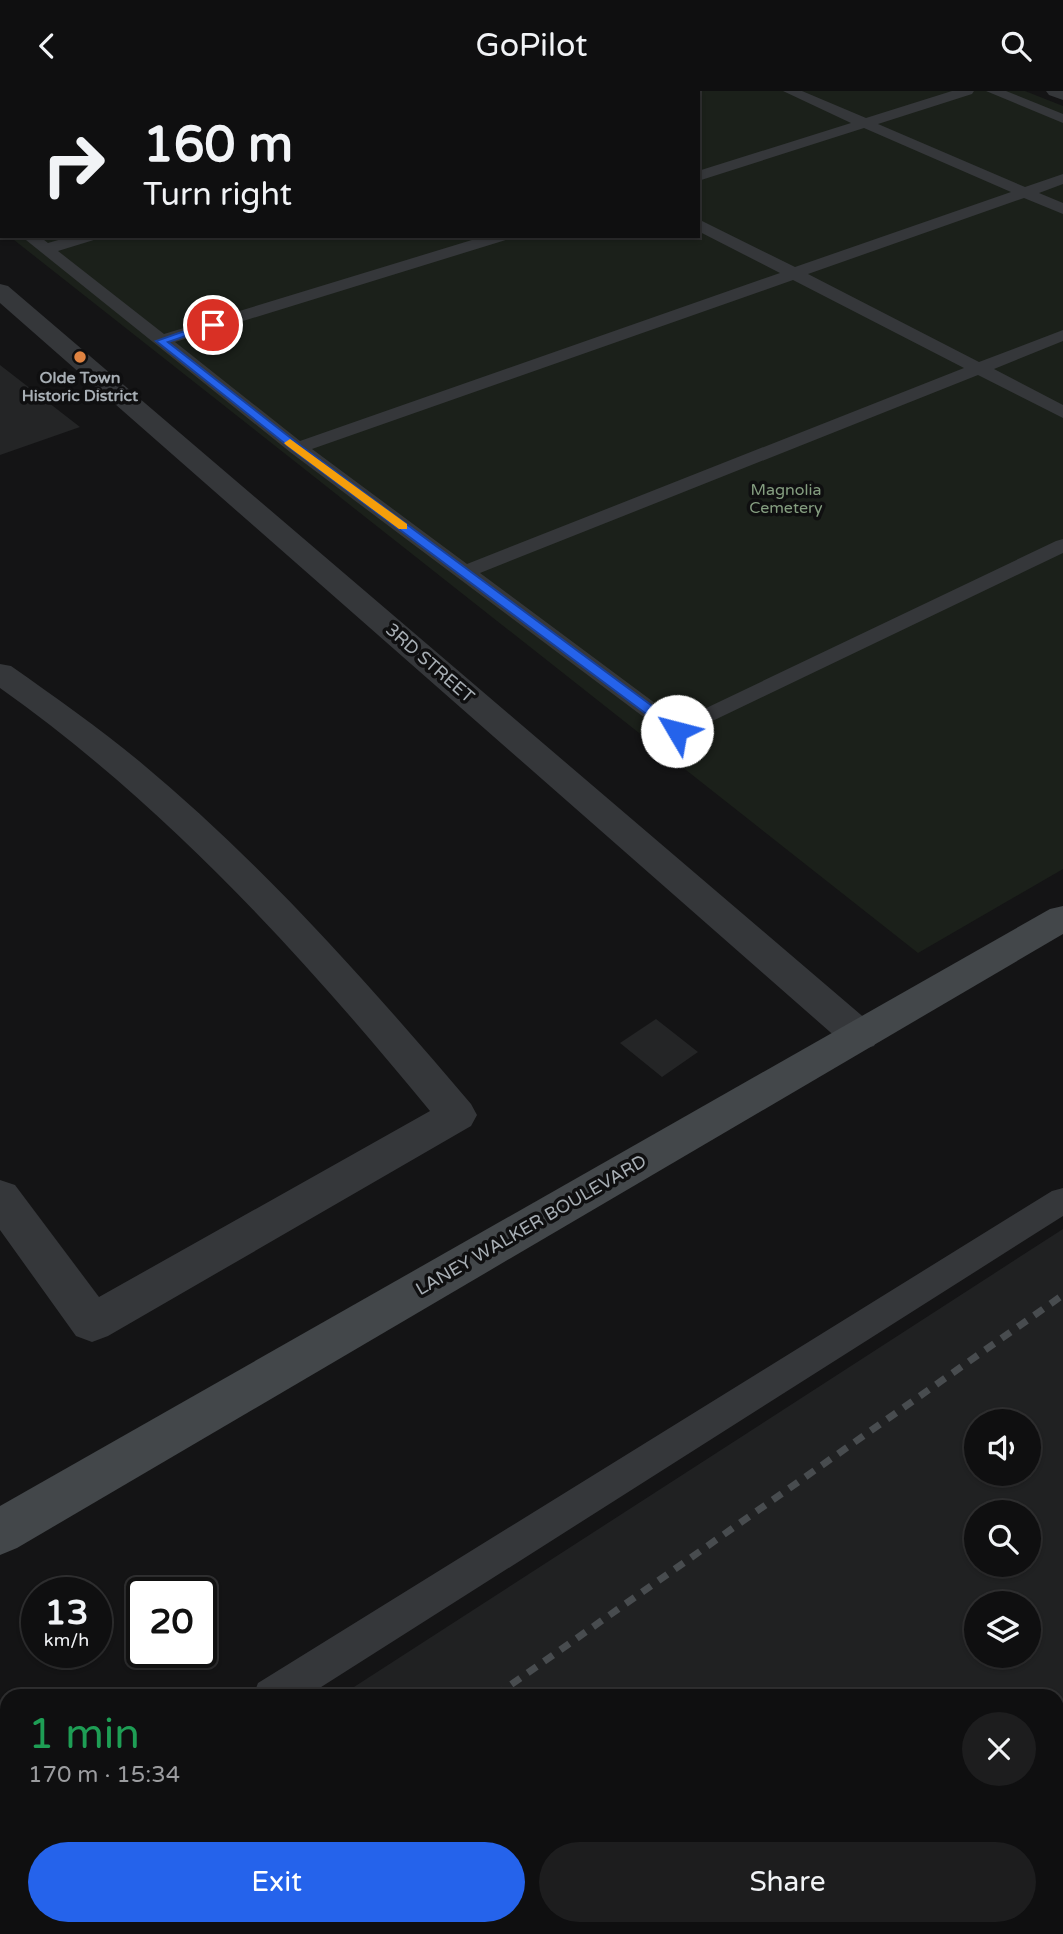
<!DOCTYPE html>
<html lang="en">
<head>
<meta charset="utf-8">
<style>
	:root { --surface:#0f0f10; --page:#1d1d1e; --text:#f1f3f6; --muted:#9b9c9f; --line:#2f2f30; --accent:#2563eb }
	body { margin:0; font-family:"Varela Round",sans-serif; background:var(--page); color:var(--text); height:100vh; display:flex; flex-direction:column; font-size:26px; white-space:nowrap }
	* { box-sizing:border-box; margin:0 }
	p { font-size:23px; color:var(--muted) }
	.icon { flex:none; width:38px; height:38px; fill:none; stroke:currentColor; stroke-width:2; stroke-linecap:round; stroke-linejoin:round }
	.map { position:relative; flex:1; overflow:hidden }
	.drawer { position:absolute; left:0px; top:1598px; width:1064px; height:247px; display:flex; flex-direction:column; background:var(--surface); border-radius:21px 21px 0 0; box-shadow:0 2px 5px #0004,0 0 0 2px var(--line) }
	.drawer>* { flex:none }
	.banner { position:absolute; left:0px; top:0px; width:700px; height:147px; box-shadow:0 2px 5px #0004,0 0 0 2px var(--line); background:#0f0f10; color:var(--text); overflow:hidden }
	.tools { position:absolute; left:964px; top:1318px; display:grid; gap:14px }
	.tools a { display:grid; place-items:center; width:77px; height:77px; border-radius:50%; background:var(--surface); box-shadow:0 2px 5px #0004,0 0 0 2px var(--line); font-size:35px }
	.speed { position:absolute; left:21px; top:1486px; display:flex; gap:14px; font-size:35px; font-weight:700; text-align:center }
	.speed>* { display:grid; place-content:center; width:91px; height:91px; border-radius:50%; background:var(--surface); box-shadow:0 2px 5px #0004,0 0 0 2px var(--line); line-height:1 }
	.speed small { font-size:18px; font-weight:400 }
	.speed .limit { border:4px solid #111; border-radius:10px; background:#fff; color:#111 }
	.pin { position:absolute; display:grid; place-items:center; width:60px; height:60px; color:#fff; margin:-30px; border:4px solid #fff; border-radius:50%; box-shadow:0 2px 7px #0007 }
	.me { position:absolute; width:77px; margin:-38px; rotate:307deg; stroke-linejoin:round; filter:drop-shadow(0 0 5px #0008) }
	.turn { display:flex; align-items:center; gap:24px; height:147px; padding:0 28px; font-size:32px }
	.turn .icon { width:91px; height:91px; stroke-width:2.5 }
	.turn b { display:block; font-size:49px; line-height:60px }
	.round { display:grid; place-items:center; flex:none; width:74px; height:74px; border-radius:37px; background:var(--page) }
	.overview { display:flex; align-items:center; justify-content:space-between; height:119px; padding:0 28px }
	h1 { font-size:42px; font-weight:600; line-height:52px; color:#1e9e55 }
	.action { display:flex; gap:14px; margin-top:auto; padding:14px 28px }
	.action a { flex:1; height:80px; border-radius:42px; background:var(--accent); color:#fff; font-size:28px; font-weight:600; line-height:80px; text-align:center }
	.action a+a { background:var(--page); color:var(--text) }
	header { display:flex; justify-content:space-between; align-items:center; height:91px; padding:0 28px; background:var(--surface); font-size:32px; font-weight:600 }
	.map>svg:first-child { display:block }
	.built { fill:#202122; fill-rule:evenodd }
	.green { fill:#1b201a }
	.building { fill:#242526 }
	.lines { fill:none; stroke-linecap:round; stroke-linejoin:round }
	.lane { fill:#35373a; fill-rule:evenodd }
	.street { fill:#35373a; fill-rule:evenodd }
	.secondary { fill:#43474a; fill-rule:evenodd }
	.rail { stroke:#484c4f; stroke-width:7; stroke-dasharray:11 9; stroke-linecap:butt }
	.route { fill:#2563eb; stroke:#184099; stroke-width:2 }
	.slow { fill:#f59e0b }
	.poi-dot { fill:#e08341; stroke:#0f0f10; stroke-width:2.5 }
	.labels { text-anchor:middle; stroke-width:7; stroke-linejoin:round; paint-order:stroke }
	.far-poi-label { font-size:16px; font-weight:bold; fill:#a7aeb4; stroke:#0f0f10 }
	.far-park-label { font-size:16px; fill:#859e80; stroke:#0f0f10 }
	.street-label { font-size:18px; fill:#a7aeb4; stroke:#0f0f10 }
</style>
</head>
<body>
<header><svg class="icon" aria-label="back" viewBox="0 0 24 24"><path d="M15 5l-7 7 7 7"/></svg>GoPilot<svg class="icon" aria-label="search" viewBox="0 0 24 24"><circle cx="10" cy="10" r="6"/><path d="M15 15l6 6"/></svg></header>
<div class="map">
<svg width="1063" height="1843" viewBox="0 0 1063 1843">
	<rect width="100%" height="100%" fill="#141415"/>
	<!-- built -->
	<path class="built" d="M1063,1138V1843H0V1824L7,1820V1838H1057V1605H340ZM976,1330H1029V1382H976ZM976,1421H1029V1474H976ZM976,1512H1029V1564H976Z"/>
	<!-- green -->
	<path class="green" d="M0,0H1025L1063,15V778L918,862L9,145H698V2H2V139Z"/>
	<!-- building -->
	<path class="building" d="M0,274L80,336L0,364Z
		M656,928L698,961L662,986L620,952Z"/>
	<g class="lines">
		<!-- lane -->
		<path class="lane" d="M249,0H269L248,2Z
			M433,0H450L451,2H434Z
			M602,0H622L601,2Z
			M783,0H802L866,27L952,0H974L972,3L878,33L1025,96L1063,83V93L1039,102L1063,112V123L1024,107L808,183L979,271L1063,239V250L994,278L1063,314V327L978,284L480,482L679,630L1056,450L1063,448V462L677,647L669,645L290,361L21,145H39L48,152L72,145H99L97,148L58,160L164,243L485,145H511L509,148L175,251L300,350L780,182L698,140V128L795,176L1011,101L864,37L698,90V80L851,32ZM793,189L964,277L467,473L312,358Z
			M986,0H1006L1063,23V32Z
			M0,61H2V71H0Z
			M0,118L2,119V129L0,128Z
			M1063,1097V1125L307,1605H253L258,1592L1052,1100Z
			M7,1751V1794L0,1796V1753Z"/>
		<!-- street -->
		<path class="street" d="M1046,0H1063V9L1049,4Z
			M0,193L8,195L874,935L879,945L874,955L860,959L846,955L0,212Z
			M0,573L11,575C55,606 98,636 139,670C262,772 368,892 471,1013L477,1024L471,1035L108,1245L92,1251L76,1245L0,1139V1089L15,1094L99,1206L430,1020C301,863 166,715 0,597Z"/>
		<!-- secondary -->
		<path class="secondary" d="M1063,815V843L17,1457L0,1464V1415L1050,818Z"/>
		<!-- rail -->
		<path class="rail" d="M495,1605L1063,1204
			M1057,1837L1063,1831
			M159,1843L167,1838"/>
	</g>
	<!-- route -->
	<path class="route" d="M210,231L218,234L168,251L301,355L682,637V643H673L293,359L156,250Z"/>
	<!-- slow -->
	<path class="slow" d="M290,348L407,433V438H399L286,354L284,352Z"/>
	<!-- markers -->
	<circle class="poi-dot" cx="80" cy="266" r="7"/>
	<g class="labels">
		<!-- far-poi labels -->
		<g class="far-poi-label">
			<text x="80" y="292">Olde Town<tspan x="80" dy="18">Historic District</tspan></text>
		</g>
		<!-- far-park labels -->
		<g class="far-park-label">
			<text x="786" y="404">Magnolia<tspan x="786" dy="18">Cemetery</tspan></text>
		</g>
		<!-- street labels -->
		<g class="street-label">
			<text transform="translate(430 572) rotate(41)" y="6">3RD STREET</text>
			<text transform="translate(531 1134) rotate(-30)" y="6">LANEY WALKER BOULEVARD</text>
		</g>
	</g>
</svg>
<div class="tools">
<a><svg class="icon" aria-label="sound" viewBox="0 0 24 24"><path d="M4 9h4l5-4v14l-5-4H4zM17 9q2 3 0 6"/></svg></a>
<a><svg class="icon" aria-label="search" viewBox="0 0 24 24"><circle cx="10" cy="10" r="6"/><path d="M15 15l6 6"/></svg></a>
<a><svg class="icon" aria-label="layers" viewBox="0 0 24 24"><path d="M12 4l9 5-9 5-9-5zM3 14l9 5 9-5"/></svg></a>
</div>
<div class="speed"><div>13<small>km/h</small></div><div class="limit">20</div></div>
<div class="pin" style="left:213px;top:234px;background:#d93025"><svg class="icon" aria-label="arrive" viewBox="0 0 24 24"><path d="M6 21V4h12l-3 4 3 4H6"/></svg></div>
<svg class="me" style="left:677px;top:640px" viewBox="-20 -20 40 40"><circle r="19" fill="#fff"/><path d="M0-13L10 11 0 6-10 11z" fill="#2563eb"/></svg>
<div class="banner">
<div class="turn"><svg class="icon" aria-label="right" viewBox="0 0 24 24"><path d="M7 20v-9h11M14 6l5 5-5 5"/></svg><div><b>160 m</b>Turn right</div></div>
</div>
<section class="drawer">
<div class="overview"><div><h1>1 min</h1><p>170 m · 15:34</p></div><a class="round"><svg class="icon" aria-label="close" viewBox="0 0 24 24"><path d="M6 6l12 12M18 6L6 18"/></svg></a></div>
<div class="action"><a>Exit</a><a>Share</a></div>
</section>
</div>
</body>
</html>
